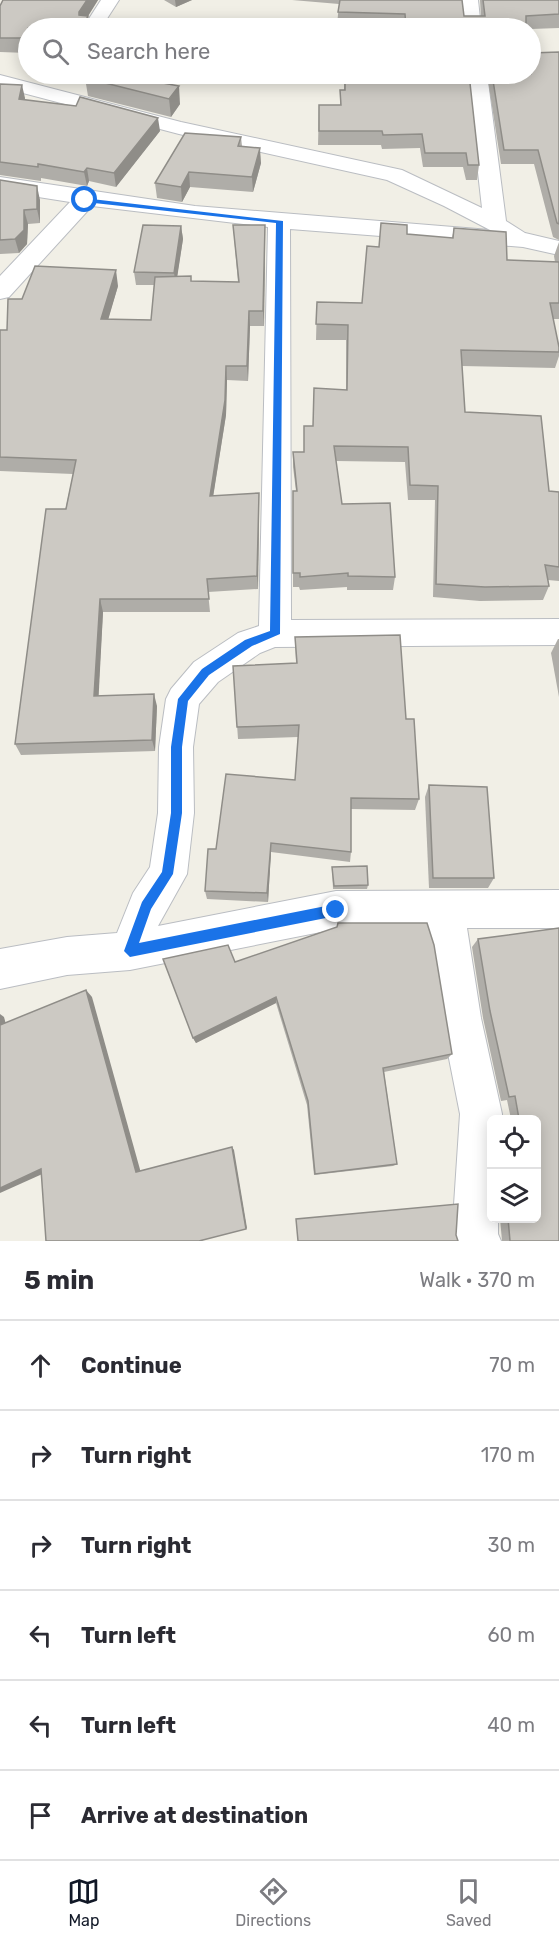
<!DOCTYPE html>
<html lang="en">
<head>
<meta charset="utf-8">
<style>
  :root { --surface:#fff; --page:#f7f7f7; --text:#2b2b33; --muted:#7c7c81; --line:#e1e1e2; --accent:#111827 }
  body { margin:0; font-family:Rubik,sans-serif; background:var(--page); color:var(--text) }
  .controls { position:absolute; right:18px; bottom:18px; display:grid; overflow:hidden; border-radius:9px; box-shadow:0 3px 15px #0003 }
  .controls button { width:54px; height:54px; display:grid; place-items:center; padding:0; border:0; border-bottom:2px solid var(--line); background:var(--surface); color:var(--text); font:30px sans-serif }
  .stop { position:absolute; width:18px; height:18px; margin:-14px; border:4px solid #1a73e8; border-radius:50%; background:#fff }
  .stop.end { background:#1a73e8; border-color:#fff; box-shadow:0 2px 6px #0008 }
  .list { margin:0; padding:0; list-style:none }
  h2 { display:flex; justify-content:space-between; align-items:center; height:78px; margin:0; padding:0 24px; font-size:26px }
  h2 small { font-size:20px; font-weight:400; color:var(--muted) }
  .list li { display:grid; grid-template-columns:39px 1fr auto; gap:18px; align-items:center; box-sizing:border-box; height:90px; padding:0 24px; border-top:2px solid var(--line) }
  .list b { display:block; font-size:22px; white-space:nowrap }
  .list em { font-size:20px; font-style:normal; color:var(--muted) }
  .icon { flex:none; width:33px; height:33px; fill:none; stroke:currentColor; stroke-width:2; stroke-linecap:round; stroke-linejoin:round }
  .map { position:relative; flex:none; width:559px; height:1241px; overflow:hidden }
  .search { position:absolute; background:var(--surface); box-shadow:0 3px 15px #0003; left:18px; right:18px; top:18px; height:66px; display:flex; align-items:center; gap:15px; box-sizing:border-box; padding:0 21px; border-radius:33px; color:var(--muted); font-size:22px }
  .sheet { height:618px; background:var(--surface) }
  nav { display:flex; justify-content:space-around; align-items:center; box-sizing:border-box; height:84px; border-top:2px solid var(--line); background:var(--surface); font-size:16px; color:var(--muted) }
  nav a { display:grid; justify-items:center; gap:3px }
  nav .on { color:var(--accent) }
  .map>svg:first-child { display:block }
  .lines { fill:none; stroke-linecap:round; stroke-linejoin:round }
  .minor-casing { stroke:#babdc2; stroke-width:2 }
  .minor { fill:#fff; fill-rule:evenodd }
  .wall { fill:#afada8 }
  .shaded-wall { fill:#8f8d88 }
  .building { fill:#ccc9c3; stroke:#8f8d88; stroke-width:1.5 }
  .route { fill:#1a73e8 }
</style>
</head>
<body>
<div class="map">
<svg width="559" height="1241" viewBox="0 0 559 1241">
  <rect width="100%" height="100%" fill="#f1efe6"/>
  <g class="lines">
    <g class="minor-casing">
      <g id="minor">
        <path d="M101,0H119L101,28H83Z"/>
        <path d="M460,0H478L481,28H463Z"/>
        <path d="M467,74H487L506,221L525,233L559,241V255L523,247L290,229L291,620L559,619V645L275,647L260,653L218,682L199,704L193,747L194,813L187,874L158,926L336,891L559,890V928H467L481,1018L502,1114V1120H492V1218H498V1234L501,1241H455L452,1235L460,1114L441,1018L429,929H336L130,970L67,975L0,989V949L67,937L117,933L133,893L150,867L158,813L159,747L166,699L171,689L194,662L238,633L259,626L268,227L92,206L9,297L0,299V276L70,202L0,191V177L195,206L490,230L444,206L387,180L179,134L0,87V75L181,122L402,170L482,208Z"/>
      </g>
    </g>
    <use href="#minor" class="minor"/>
  </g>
  <g class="wall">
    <path d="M3,0H98L88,16L90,28H28V53L0,52V6Z"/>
    <path d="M164,0H192L176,7Z"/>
    <path d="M292,0H462L464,16H481L480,0H559V28L531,29V28H404L337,25L339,4Z"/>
    <path d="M559,52V240L553,237L534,164H501L487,74H531Z"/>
    <path d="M87,74H119V75L180,104L171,117L88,96L85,78Z"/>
    <path d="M345,74H469L479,165L477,180H466L463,167H423L420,148L382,149L381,145H318L319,105H340V90H344Z"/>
    <path d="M0,84L25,98V100L160,131L116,187L89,181L87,186L41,178V181L0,175Z"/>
    <path d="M241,137L242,146L261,163L253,192L190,187L182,202L157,198L155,183Z"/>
    <path d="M0,180L40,200V223L28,224L27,244L19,253L0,254Z"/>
    <path d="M233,225H265L264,326H250L248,381L227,380L226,415L213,496L259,507L258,589L208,592L210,612H103L98,696L157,706L155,751L21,755L15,744L73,474L0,471V330H7L22,299L118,286L108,319L151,320L154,285H136L134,272L181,226L183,239L177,276H191V281L238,282Z"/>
    <path d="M454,228L507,260L555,262L554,256L559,242V319H553L559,347V356L555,368L462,366L465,412L549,491L559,492V581L548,580L549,586L543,600L480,601L433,597L435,500H408L405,462L336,461L342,504L395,577L393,590H347V587L300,590L299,587H293V491H296L293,467V452H304L313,426L346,390V340H316L317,302L362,303L379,247L407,234L452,238Z"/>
    <path d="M295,637L406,719L419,799L415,810L351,809V852L350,862L271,852L268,902L207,899L205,891L216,849L295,780L298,737L238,739L233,666L296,663Z"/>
    <path d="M558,639H559V697L551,653Z"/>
    <path d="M429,785L494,878L488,888H429L425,797Z"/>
    <path d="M332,867L368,885L367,889H333Z"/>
    <path d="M559,928V1241H502L500,1218H537V1119H511L507,1100L501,1101L483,1018L472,947L478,939Z"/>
    <path d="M235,962L452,1054L447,1059L384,1072L397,1164L393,1166L314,1175L307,1105L276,1003L196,1043L193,1038Z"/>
  </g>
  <g class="shaded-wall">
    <path d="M87,0H98L88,16L90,28H83L82,27H81L79,12Z"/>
    <path d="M175,0H192L176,7Z"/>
    <path d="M22,85L25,98L22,113L19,99Z"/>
    <path d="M179,86L180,104L171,117L169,99Z"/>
    <path d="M158,118L160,131L116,187L114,173Z"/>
    <path d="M260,148L261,163L253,192L252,177Z"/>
    <path d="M87,168L89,181L87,186L84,172Z"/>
    <path d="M189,172L190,187L182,202L181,187Z"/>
    <path d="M37,186L40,200V223L37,209Z"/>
    <path d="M24,210L28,224L27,244L19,253L15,239Z"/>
    <path d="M265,225V241L264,326L263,311Z"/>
    <path d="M181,226L183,239L176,285L174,273Z"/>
    <path d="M116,270L118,286L104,334L101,319Z"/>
    <path d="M249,311L250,326L248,381L247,366Z"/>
    <path d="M226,366L227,380L226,415L211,510L210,496Z"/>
    <path d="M259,493V507L258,589L257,576Z"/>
    <path d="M100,599L103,612L98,708L94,696Z"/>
    <path d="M154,694L157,706L155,751L152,740Z"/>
    <path d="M271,843V852L268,902L267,893Z"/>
    <path d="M86,990L92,997L141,1173L136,1172Z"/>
    <path d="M276,997V1003L196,1043L193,1038Z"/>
    <path d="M0,1014L4,1017L8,1032L0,1027Z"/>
    <path d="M232,1147L234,1150L247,1228L246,1229Z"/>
    <path d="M41,1169L49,1171L0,1193V1188Z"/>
  </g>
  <g class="building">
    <path d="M3,0H87L79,12V15L88,16L82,27L56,26L55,28H28V38H0V6Z"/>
    <path d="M340,0H462L464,16H485L483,0H559V14L526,16V28H406L405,14L338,12Z"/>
    <path d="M559,52V224L557,223L538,150H504L492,74H531V53Z"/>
    <path d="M87,74H114L179,86L169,99L85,78Z"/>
    <path d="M345,74H469L479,165H468L466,153H425L422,134L383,135L382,131H319V105H341L340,90H345Z"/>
    <path d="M0,84L22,85L19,99L76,106L80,97L158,118L114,173L87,168L84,172L38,164V167L0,162Z"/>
    <path d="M185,133L241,137L238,146L260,148L252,177L189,172L181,187L155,183Z"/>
    <path d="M0,180L37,186V209L24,210V230L15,239L0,240Z"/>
    <path d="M381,223L407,225V234L453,238L454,228L506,232L507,260L559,262V303H550L559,347V352L461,350L465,412L541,416L549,491L559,492V567L545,565L549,586L485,587L436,584L438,486L410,485L408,447L334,446L342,504L390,503L395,577L348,576V573L300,577V573H293V491H297L293,452H304V426H313L314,388L347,390L348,325L316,324L317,302L362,303L367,246L379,247Z"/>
    <path d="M143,225L181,226L174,273L134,272Z"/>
    <path d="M233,225H265L263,311H249L247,366H226L225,400L210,496L259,493L257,576L207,579L209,599H100L94,696L154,694L152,740L15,744L46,509H66L76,460L0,457V330H7L8,299H22L35,266L116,270L101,319L151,320L155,277L191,276V281L239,282Z"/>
    <path d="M400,635L406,719H414L419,799L351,798V852L271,843L267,893L205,891L208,849H216L226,774L295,780L299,725L237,727L233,666L297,663L295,637Z"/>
    <path d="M429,785L487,787L494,878H433Z"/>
    <path d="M367,866L368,885L334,886L332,867Z"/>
    <path d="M338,923H427L434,945L452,1054L383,1068L397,1164L315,1174L308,1101L276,997L193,1038L163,959L228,945L235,962L337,927Z"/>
    <path d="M559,928V1241H510L508,1218H537V1119H519L515,1096L509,1097L490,1011L478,939Z"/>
    <path d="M86,990L136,1172L232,1147L246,1229L199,1241H46L41,1169L0,1188V1025Z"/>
    <path d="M458,1204L456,1235L458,1241H298L296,1219Z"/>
  </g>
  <path class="route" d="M83,198L283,221L280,634L252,646L209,675L188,701L182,747V813L173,874L151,909L139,943L336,904L342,910L336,916L130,957L124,951L142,902L162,872L171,813V747L178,699L202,669L245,640L270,631L276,223L85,202Z"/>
</svg>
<div class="controls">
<button><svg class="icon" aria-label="locate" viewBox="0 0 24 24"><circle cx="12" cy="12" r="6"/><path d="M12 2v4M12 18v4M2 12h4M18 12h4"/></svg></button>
<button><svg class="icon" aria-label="layers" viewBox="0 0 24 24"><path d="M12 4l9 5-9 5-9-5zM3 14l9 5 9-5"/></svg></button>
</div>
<div class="stop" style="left:85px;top:200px"></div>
<div class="stop end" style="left:336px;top:910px"></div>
<div class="search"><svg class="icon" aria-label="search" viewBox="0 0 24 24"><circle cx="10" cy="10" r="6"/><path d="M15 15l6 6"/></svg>Search here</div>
</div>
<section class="sheet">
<h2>5 min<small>Walk · 370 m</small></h2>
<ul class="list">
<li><svg class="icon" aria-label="ahead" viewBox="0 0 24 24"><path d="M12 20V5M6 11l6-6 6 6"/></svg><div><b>Continue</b></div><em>70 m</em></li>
<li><svg class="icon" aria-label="right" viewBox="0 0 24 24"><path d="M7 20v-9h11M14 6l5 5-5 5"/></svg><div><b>Turn right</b></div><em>170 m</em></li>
<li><svg class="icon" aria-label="right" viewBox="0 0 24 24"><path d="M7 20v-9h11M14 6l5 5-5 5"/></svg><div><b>Turn right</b></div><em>30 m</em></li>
<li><svg class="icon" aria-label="left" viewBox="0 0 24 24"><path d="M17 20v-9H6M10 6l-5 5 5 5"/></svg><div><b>Turn left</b></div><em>60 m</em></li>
<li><svg class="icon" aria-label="left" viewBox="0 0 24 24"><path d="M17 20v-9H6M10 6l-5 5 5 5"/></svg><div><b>Turn left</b></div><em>40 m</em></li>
<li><svg class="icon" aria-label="arrive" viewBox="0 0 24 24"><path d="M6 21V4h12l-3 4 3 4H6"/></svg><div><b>Arrive at destination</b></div></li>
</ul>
</section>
<nav>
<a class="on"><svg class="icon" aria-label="map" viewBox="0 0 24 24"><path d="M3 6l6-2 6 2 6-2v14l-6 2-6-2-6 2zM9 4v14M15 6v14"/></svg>Map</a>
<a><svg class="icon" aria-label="directions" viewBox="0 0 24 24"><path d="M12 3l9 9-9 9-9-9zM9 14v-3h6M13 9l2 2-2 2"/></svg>Directions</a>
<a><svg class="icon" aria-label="saved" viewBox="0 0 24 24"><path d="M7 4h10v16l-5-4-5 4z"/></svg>Saved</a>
</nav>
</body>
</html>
